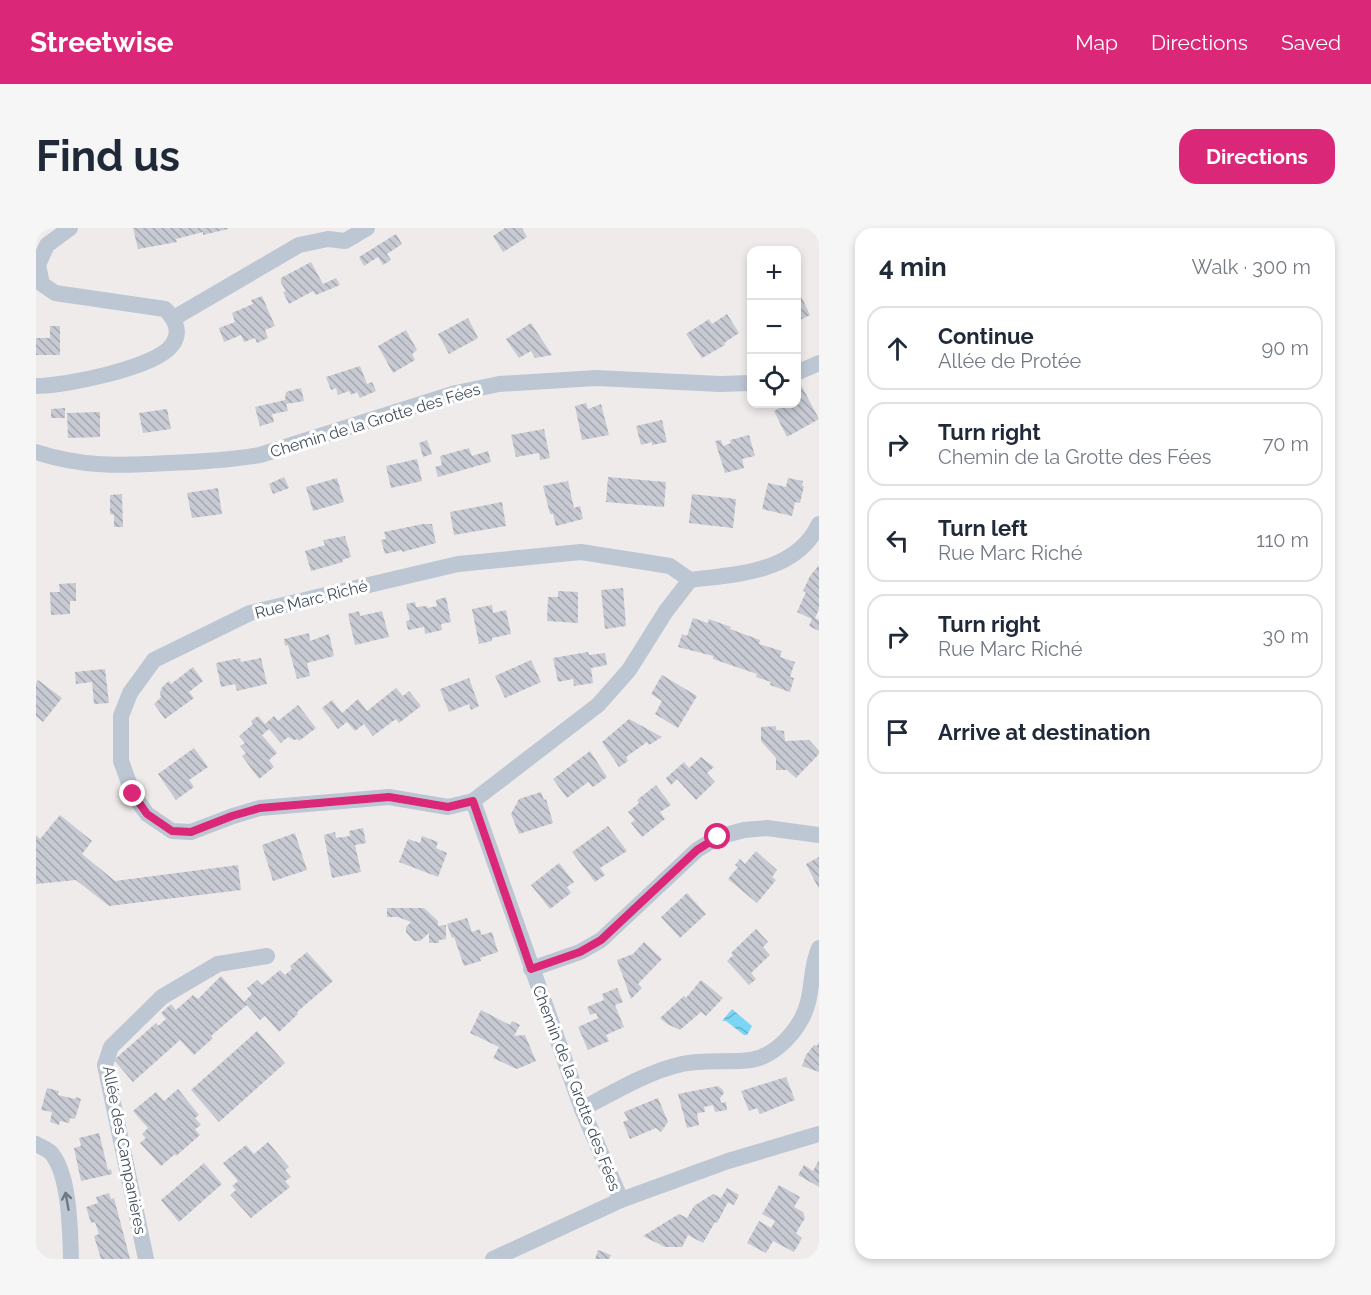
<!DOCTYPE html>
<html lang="en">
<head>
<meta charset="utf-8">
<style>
  :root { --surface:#fff; --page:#f6f6f7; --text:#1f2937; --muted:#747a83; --line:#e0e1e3; --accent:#db2777 }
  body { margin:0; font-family:Raleway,sans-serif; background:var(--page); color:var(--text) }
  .controls { position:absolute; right:18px; top:18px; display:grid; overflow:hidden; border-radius:12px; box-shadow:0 3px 9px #0003 }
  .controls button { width:54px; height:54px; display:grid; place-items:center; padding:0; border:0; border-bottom:2px solid var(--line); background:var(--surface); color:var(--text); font:30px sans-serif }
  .stop { position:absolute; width:18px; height:18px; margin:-14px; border:4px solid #db2777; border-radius:50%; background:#fff }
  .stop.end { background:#db2777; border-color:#fff; box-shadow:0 2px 6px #0008 }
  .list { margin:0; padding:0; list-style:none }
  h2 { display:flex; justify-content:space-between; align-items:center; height:78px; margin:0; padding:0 24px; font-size:26px }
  h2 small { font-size:20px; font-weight:400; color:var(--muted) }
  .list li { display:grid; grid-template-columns:39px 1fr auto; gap:18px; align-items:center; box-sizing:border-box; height:84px; margin:0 12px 12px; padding:0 12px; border:2px solid var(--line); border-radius:18px }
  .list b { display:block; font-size:22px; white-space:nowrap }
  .list p { margin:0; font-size:20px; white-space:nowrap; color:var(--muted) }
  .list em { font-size:20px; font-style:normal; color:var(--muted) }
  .icon { flex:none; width:33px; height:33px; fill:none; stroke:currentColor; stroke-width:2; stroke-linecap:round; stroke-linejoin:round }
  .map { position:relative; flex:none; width:783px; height:1031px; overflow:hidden; border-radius:18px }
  header { display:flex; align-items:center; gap:36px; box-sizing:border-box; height:84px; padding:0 30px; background:var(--accent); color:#fff }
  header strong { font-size:28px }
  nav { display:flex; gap:33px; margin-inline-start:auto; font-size:21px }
  .intro { display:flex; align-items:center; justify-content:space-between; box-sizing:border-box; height:144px; padding:0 36px }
  h1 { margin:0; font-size:42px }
  .button { padding:15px 27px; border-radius:18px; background:var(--accent); color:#fff; font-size:21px; font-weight:700 }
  main { display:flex; gap:36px; padding:0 36px }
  aside { flex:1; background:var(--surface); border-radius:18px; box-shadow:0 3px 9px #0003 }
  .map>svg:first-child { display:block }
  .water { fill:url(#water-waves) }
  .building { fill:url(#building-back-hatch) }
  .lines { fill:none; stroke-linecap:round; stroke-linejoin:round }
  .minor { stroke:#bdc7d3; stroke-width:16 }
  .oneway { stroke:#6d7885 }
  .route { stroke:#db2777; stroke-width:8 }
  .labels { text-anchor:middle; stroke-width:6; stroke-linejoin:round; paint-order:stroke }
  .street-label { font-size:16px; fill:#424e5b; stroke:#fff }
</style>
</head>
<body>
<header>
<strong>Streetwise</strong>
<nav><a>Map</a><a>Directions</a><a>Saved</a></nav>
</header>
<div class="intro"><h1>Find us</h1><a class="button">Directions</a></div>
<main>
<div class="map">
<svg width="783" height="1031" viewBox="0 0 783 1031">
  <defs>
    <pattern id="water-waves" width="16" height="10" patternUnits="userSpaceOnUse" patternTransform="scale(1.5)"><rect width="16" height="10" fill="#7bd6f5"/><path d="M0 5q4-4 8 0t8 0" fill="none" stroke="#66b0c9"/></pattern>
    <pattern id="building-back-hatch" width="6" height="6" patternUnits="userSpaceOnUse" patternTransform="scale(1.5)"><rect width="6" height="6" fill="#c7cad2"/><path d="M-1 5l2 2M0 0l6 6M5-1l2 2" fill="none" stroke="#a3a6ad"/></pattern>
  </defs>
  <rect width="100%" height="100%" fill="#efebeb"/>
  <path class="water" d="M696,781L716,798L711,807H708L690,793H686Z"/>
  <g class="building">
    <path d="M97,0H192V1L167,7V4L140,11L141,14L102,21Z"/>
    <path d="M469,0H486L491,9L467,24L457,8Z"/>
    <path d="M360,6L366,16L351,26L355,32L347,37L342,29L328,38L323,29Z"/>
    <path d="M275,34L287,56L300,50L304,57L280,67L277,63L253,76L247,64L250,63L245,55V50Z"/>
    <path d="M762,62L774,87L760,94V63Z"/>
    <path d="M226,68L239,98L229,102L232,110L221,115L219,110L208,114L205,107L188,114L183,100L199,94L196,85L217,76L215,72Z"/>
    <path d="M691,86L703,105L688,115L689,117L666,130L650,106L673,91L676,96Z"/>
    <path d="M432,90L442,110L413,126L402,106Z"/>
    <path d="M495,95L516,127L499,130L495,123L483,130L470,111Z"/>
    <path d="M14,98H24V127H0V110H14Z"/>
    <path d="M370,102L381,122L376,126L379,132L357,145L342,118Z"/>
    <path d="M324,138L331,156L336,154L340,163L324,170L321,164L315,167L313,163L302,167L300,160L295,162L290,149Z"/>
    <path d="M765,157L783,191L751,209L738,183L750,176H760V160Z"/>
    <path d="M265,160L268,173L250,176L252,183L236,186L238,194L224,198L219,179L249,172L250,164Z"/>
    <path d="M550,175L552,181L565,176L573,207L546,212L539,178Z"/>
    <path d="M29,180V190H15V181Z"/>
    <path d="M131,181L135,201L107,205L103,185Z"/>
    <path d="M64,184V209L32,210L31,185Z"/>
    <path d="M626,192L631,214L616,217V214L605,217L600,198Z"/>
    <path d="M508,201L514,230L504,232L503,225L480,229L475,207Z"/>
    <path d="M713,207L719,228L706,231L708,240L689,245L679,213L685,212L687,218L695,215L694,212Z"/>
    <path d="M391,212L396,226L387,229L383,215Z"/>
    <path d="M433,220L436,228L452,223L455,234L402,249L399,239L406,237L404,228Z"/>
    <path d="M381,231L386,253L355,260L350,238Z"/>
    <path d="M248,249L253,260L237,266L233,256Z"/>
    <path d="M572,249L630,254L628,279L570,274Z"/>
    <path d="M301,250L308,274L277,283L270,259Z"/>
    <path d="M752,250L767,253L766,258H768L764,275L759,274L756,288L726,281L732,255L750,259Z"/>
    <path d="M532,253L538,280L544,278L547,291L520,298L517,286H514L507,258Z"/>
    <path d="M182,260L186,286L156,290L151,265Z"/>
    <path d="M86,266L87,299H78V287L74,286V267Z"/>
    <path d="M656,266L700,271L697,300L653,295Z"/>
    <path d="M466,274L470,298L418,307L414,284Z"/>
    <path d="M387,296H396L400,315L366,324V322L349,326L345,312L350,311L348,304Z"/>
    <path d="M309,308L315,329L306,332L307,334L275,343L269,323L289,317L287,312Z"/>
    <path d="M783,337V381L779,390L783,392V403L773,398L776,391L761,384L770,364L767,363L774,348Z"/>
    <path d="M40,355V373H34V386L15,387L14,364H24L23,356Z"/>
    <path d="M587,360L590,398L569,401L565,362Z"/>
    <path d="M522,363L542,364V395L511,393L512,369H522Z"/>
    <path d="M410,369L415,394L405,396L406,402L389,406L388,399L372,402L370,393L374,392L370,376L379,374L380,379L391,378V380L401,378L400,372Z"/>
    <path d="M456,377L457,385L470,382L475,406L456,410V413L443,416L436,381Z"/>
    <path d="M323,383L324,388L346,383L353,409L319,417L312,386Z"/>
    <path d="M657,390L672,395L673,391L695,399L694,401L724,412L723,416L746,423L744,429L759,434L754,449L758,450L754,464L734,457L735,454L720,449L721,446L677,431V428L642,419L646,406L651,408Z"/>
    <path d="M273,405L274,413L293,406L298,428L271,435L274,448L261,451L252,417L249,418L248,411Z"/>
    <path d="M552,424L553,427L569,425L571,437L555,440L557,455L538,458L537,451L522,454L517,430Z"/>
    <path d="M204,430L205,434L225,430L231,456L201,463L199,456L185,459L180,435Z"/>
    <path d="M495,432L505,454L469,470L459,448Z"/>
    <path d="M157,439L167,453L153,464L158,470L129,491L118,476L125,469L124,464L127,458L133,453L135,456Z"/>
    <path d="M69,441L73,475L58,476L56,454L40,456L39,444Z"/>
    <path d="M626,447L661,468L642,500L619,486L626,473L615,466Z"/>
    <path d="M433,450L443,478L435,482L433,476L413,484L404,461Z"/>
    <path d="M2,452L26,470L7,494L0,488V455Z"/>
    <path d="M360,460L367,468L373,463L385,478L363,495L360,491L337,508L328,496L319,503L311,494L302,501L286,480L296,472L306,485L322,471L331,483Z"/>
    <path d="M262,477L280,500L263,513L262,511L258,512L252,509L245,515L233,501L226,507L241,525L233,532L238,539L223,551L206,528L210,525L204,518L209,515L203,508L217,496L215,493L222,488L229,496L238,488L242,493Z"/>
    <path d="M593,491L626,509L613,517L611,514L590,529L592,533L583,539L566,514Z"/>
    <path d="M740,498V502L748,503L749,513L773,512L783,523V526L760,550L751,542H740V530L725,513V499Z"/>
    <path d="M158,520L172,539L153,552L158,559L140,572L122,546Z"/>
    <path d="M554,523L571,549L557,559L552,554L531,570L517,551Z"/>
    <path d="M665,529L678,539L671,545L679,554L660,572L641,551L635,557L630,550L648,534L653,540Z"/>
    <path d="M620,557L635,577L624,584L629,591L606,609L595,595L599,592L592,584L603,575L601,572Z"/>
    <path d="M505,564L508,572L510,571L517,595L483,606L475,586L483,571Z"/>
    <path d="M24,587L56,613L46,626L79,653L202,637L205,662L73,678L40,652L0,656V607L4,611Z"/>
    <path d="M572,598L591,623L564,640L569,647L559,654L536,624Z"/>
    <path d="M327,600L330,615L319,617L325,644L296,650L288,607L299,604L300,610L314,608L313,603Z"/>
    <path d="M259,605L271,642L237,653L226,617Z"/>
    <path d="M386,608L402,614L400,620L411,625L402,649L363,634L372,611L384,615Z"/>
    <path d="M720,623L741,642L736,649L740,652L721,675L692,651L702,639L699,637L704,631L709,636Z"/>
    <path d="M783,629V661L770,636Z"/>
    <path d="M523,635L538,654L531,659L535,665L514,681L495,657Z"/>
    <path d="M651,665L670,686L644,710L625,689Z"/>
    <path d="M351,680H388L402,693V698L410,697V711L403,712V715H393V705L384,713H378L370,704V699L375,694L362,689H351Z"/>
    <path d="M431,690L436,704L444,701L445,707L456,704L462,724L444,730L445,733L428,738L418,709L416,710L411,696Z"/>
    <path d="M720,701L732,714L727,719L734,727L715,745L720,751L713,757L691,733L697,727L695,725Z"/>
    <path d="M608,714L626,731L602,756L606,760L595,771L581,732L597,726Z"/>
    <path d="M271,724L297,753L261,784L262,786L243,804L229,788L224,792L211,777L175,808L177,810L158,827L144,812L97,854L78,832L120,795L122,798L130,791L125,785L135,776L140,782L157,767L162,771L185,748L208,774L216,766L211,760L221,752L226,757L244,742L249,747L256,741L254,738Z"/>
    <path d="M665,752L687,770L670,788L665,784L644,802L631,796L624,790L648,768L650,770Z"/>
    <path d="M581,760L587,774L579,777L588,799L570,807L573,813L552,822L542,799L562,790L560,785L554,787L551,779L568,772L566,766Z"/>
    <path d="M445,782L474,797L476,793L484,797L478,808L489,807L500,833L481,841L457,830L463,819L434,805Z"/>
    <path d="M221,803L249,835L183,894L155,862Z"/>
    <path d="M783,814V844L766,838L770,827L778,817L781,818Z"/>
    <path d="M750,849L759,872L724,886L721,880L713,883L705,863Z"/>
    <path d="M682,858L687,862L688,865L684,870L685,875L690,874L691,882L679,884L677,877L668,879L669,884L661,885L663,897L651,900L642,866Z"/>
    <path d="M11,860L23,863L22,867L39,871L40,869L45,871L39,891L34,890L33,895L24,893L23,897L14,894L16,884L5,882Z"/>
    <path d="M142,861L163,887L159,890L165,897L159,901L164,907L140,928L139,926L125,938L104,915L110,910L106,906L112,900L97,883L120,864L128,873Z"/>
    <path d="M622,870L632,894L625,904L620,900L594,911L587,894L592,892L588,884Z"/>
    <path d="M63,905L72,942L75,941L76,946L45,953L38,920L45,918L43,910Z"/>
    <path d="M232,914L253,939L249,942L255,949L249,953L254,959L215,990L194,967L200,962L196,958L202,953L187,935L210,917L218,926Z"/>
    <path d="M783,932V959L762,947L768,937L777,943Z"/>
    <path d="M168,935L186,956L143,994L125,972Z"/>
    <path d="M743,957L764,969L758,979L767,984L769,990L760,1005L766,1010L758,1024L737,1013L730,1025L711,1015L723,993L735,1000L739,993L726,986Z"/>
    <path d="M691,960L703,967L698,977L692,974L681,995L679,994L667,1015L652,1007L646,1019H629L607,1008L643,986L651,990L658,978L677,966L685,970Z"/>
    <path d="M73,965L75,971L78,970L94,1031H65L58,1008L63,1006L59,994L55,995L50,979L62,975L60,969Z"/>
    <path d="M562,1022L575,1027L573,1031H559Z"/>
  </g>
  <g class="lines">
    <g class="minor">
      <path d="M138,90L263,17L292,11L309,13L331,0"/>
      <path d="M760,145L783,135"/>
      <path d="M0,158C28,158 120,140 136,117C146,104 139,91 129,81L19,65L6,56L2,37L11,17L34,0"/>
      <path d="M0,224C46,239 85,238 132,235C163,234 194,232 224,227L420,165L463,156L560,150L684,156L716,155"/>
      <path d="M437,573L412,579L353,569L224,580L197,588L155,604L136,603L111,586L97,566L85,533V488L94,465L118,432L214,385L422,336L545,324L634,338L654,352"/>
      <path d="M495,741L544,724L565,712L661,622L682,609L708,602L731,600L783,607"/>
      <path d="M546,881C578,864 611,844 646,836C669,831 692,835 715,832C736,829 756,809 766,790C778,768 773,742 783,720"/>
      <path d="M0,916C5,919 13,922 16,926C34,949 34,1003 35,1031"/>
      <path d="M585,972L546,881L437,573L562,477L593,442L630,383L654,352C701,346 760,345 783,296"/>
      <path d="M110,1031L69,837L75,819L126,769L182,736L231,728"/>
      <path d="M457,1031L585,972L692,933L783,906"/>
    </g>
  </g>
  <defs><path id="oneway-shaft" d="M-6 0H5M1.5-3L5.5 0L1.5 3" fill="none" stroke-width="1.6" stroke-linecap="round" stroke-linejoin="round" transform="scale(1.5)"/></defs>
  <use class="oneway" href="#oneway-shaft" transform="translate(31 973) rotate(-100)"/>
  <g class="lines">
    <path class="route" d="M97,566L111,586L136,603L155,604L196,588L224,580L353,569L412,579L437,573L495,741L544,724L565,712L661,622L682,609"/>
  </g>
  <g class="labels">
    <g class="street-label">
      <text transform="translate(339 192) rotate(-17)" y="6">Chemin de la Grotte des Fées</text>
      <text transform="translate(275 371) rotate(-14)" y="6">Rue Marc Riché</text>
      <text transform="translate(541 860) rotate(69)" y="6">Chemin de la Grotte des Fées</text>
      <text transform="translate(89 922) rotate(79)" y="6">Allée des Campanières</text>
    </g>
  </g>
</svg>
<div class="controls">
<button>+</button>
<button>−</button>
<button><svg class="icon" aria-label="locate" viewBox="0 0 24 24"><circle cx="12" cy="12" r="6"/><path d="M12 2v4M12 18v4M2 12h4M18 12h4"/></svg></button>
</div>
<div class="stop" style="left:682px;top:609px"></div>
<div class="stop end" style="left:97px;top:566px"></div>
</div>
<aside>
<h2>4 min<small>Walk · 300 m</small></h2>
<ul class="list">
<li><svg class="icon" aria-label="ahead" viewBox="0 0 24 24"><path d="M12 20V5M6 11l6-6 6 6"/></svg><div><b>Continue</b><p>Allée de Protée</p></div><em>90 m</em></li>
<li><svg class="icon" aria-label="right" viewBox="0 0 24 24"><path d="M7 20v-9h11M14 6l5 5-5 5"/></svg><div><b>Turn right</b><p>Chemin de la Grotte des Fées</p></div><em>70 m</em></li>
<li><svg class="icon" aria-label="left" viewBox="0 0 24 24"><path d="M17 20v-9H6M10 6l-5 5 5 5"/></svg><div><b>Turn left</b><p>Rue Marc Riché</p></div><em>110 m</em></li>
<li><svg class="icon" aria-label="right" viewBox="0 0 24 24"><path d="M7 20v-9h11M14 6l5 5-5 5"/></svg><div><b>Turn right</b><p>Rue Marc Riché</p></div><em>30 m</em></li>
<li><svg class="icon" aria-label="arrive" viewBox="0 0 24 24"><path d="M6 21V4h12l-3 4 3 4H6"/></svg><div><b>Arrive at destination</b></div></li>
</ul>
</aside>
</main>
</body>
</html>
